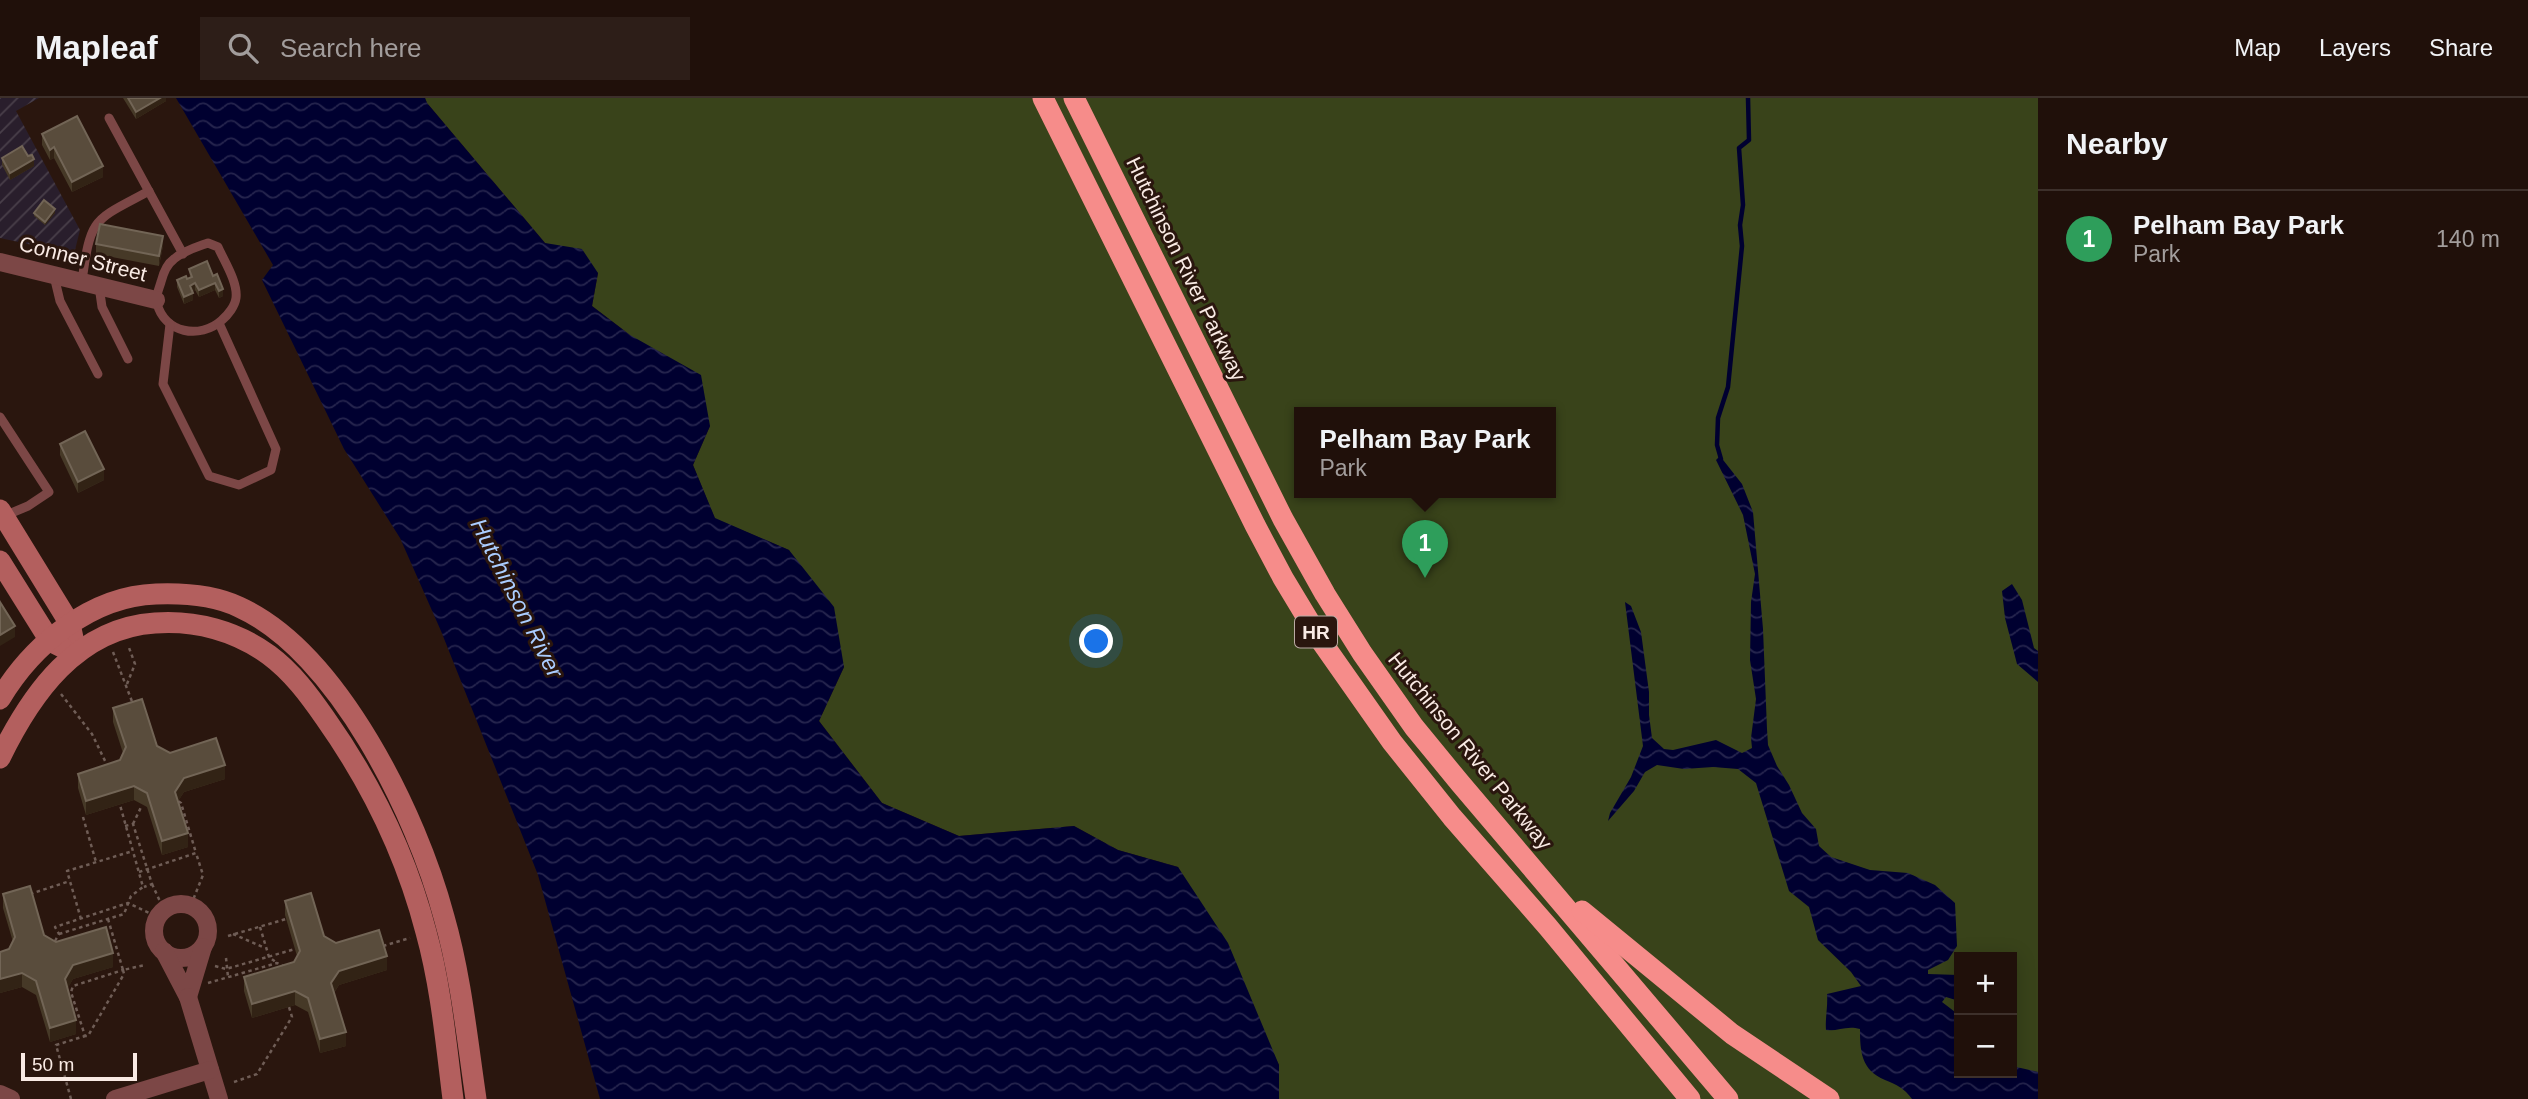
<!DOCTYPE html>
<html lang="en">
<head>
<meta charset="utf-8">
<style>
  :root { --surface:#20100a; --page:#2d1e18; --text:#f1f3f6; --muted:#a29d9c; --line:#3d302b; --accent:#d93025 }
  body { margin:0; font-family:Arial,sans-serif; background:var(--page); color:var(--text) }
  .controls { position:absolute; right:21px; bottom:21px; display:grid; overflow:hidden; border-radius:0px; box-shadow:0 4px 18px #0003 }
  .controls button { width:63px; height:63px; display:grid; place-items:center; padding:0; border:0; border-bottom:2px solid var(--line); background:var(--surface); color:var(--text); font:35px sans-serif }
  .scale { position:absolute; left:21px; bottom:18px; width:116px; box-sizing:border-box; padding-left:7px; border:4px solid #f9eae4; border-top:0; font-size:19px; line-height:24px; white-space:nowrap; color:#f9eae4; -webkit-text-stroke:5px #2a160e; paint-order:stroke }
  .you { position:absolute; left:1097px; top:544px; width:24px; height:24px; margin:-18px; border:5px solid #fff; border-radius:50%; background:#1a73e8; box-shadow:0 0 0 10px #1a73e833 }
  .badge { display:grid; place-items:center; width:46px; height:46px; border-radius:50%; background:var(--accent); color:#fff; font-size:23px; font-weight:700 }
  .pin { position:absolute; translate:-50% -58px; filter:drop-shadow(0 2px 4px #0008) }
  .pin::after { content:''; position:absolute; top:37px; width:24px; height:21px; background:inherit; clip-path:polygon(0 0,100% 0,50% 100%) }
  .popup { position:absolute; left:1294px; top:309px; width:262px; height:91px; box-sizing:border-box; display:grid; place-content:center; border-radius:0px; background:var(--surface); filter:drop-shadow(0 2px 5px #0005); font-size:23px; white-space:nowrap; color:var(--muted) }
  .popup b { font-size:26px; color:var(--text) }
  .popup::after { content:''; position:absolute; left:50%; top:100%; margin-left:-14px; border:14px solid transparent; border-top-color:var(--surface) }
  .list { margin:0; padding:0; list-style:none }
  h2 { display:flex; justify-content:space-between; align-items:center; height:91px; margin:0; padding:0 28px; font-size:30px }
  h2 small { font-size:23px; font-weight:400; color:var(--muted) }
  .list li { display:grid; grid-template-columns:46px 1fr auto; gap:21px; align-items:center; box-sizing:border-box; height:98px; padding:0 28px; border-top:2px solid var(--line) }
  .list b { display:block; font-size:26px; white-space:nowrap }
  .list p { margin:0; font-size:23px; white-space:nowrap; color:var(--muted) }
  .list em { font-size:23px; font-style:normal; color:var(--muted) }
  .icon { flex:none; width:38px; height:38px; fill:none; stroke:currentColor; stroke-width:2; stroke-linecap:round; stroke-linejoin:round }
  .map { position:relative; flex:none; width:2038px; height:1001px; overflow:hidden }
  header { display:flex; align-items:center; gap:42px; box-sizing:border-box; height:98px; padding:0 35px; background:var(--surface); border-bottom:2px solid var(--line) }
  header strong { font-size:33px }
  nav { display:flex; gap:38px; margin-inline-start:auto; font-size:24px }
  .search { width:490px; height:63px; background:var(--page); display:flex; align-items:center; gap:18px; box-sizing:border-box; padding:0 24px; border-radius:0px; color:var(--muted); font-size:26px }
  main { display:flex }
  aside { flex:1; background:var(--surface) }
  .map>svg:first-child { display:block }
  .industrial { fill:url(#industrial-furrows) }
  .green { fill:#39431a; fill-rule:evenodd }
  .water { fill:url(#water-waves) }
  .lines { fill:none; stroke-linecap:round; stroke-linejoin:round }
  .stream { stroke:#000030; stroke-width:4.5 }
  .path { stroke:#6f5d56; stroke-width:2.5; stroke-dasharray:3.5 3.5; stroke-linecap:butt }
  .lane { stroke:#7c4746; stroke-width:9 }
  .street { stroke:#7c4746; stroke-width:18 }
  .secondary { stroke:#b35f5e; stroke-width:21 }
  .highway { stroke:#f68c8a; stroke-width:21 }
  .wall { fill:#463927 }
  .shaded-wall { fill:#322315 }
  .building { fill:#594c3c; stroke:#726556; stroke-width:2 }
  .labels { text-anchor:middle; stroke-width:6; stroke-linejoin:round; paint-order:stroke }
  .shield { fill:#2a160e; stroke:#bbaaa4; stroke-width:2 }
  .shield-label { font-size:19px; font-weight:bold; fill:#f9eae4 }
  .street-label { font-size:21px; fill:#f9eae4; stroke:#2a160e }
  .water-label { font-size:23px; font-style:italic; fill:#abcdff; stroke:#2a160e }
</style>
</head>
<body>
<header>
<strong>Mapleaf</strong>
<div class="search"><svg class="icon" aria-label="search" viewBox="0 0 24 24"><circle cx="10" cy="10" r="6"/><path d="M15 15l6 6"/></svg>Search here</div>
<nav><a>Map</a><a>Layers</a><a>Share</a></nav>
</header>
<main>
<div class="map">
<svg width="2038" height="1001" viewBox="0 0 2038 1001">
  <defs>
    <pattern id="industrial-furrows" width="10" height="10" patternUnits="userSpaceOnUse" patternTransform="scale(1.75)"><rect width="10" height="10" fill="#291e2c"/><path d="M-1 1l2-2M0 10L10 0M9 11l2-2" fill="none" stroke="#493f4a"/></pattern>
    <pattern id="water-waves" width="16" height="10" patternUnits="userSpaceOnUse" patternTransform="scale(1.75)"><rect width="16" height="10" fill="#000030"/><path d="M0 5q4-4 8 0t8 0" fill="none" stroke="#26254e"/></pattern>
  </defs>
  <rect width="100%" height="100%" fill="#2a160e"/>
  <path class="industrial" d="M0,0H39L16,13L80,132L74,156L0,140Z"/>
  <path class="green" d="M425,0H2038V1001H1279V967L1178,769L1118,752L1074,728L959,738L882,705L819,623L844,569L789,452L715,421L693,367L710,328L630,237L592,208L598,175L545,145L427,5ZM1299,314H1551V394H1299ZM1959,859H2012V975H1959Z"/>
  <g class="water">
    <path d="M176,0H425L427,5L545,145L582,151L598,175L592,208L630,237L701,277L710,328L693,367L715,420L789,452L834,509L844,569L819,623L882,705L959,738L1074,728L1118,752L1178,769L1228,845L1279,967V1001H600L538,777L441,533L400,440L344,351L262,182L273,167Z"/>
    <path d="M1720,358L1742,386L1753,414L1763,531L1767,631L1768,647L1777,668L1789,687L1802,715L1816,731L1819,748L1831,759L1870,772L1908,775L1935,787L1955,805L1957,848L1948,862L1928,872V876L1959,877V903L1946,899L1942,904L1959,917V975H2012V968L2038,974V1001H1912C1904,990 1897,987 1885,982C1861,972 1860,953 1860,931C1846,927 1837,934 1826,932C1825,920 1828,909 1827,896L1861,888L1851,874L1818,842L1809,809L1789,793L1756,685L1738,671L1713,669L1684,671L1657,667L1645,674L1634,693L1608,723L1610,715L1631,679L1643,648L1625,504L1631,508L1641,534L1649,594V617L1652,640L1664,651L1673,652L1716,642L1742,655L1752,650L1751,640L1756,601L1750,562L1751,504L1755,476L1743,417L1716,362Z"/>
    <path d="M2012,486L2022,502L2034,550L2038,553V584L2017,566L2005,520L2002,493Z"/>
  </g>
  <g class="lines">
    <path class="stream" d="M1721,361L1717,347L1718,320L1728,289L1742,148L1740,127L1743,107L1739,50L1749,42L1748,0"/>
    <g class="path">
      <path d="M113,554L133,606"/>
      <path d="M127,586L135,566L128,547"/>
      <path d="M61,596L92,636L108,669"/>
      <path d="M83,719L96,764"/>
      <path d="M133,726L142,707"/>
      <path d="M125,728L133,726L152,786L144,789"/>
      <path d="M139,774L196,755L181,705L178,703"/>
      <path d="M152,786L164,812"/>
      <path d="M30,796L70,783"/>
      <path d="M191,807L203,777L196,755"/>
      <path d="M81,821L67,773L133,753"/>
      <path d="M108,821L123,872L145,867"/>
      <path d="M260,829L269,859L277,865"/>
      <path d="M59,836L124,816L131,798L143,789L120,707"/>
      <path d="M233,836L265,850"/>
      <path d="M228,838L286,821"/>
      <path d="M55,843L59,836L55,829L128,805L158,819"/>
      <path d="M383,848L410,840"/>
      <path d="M226,860L228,879"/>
      <path d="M215,868L226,871L295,851"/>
      <path d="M123,872L124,876L88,938H85L71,894L73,888Z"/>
      <path d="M208,885L277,865L283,868"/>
      <path d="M234,984L257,976L292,919L289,909"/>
      <path d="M71,1001L56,947L85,938"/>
    </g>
    <g class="lane">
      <path d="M109,20L183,156"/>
      <path d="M208,145L218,149C224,163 238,184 236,200C235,208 228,217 222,222C200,242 164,235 157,205C155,199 159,191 161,184C163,176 167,166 174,161C183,153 197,149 208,145Z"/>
      <path d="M54,178L60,203L98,276"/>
      <path d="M82,183C91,118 93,123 149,93"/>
      <path d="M99,188L102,209L128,261"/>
      <path d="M170,226L163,286L209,378L239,387L271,372L276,351L219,225"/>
      <path d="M0,319L49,394L28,408L4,418"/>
    </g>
    <g class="street">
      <path d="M0,164L156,202"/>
      <circle cx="181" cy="833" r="27"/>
      <path d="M164,853L188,899L203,849"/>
      <path d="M188,899L219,1001"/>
      <path d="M0,996L11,1001"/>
      <path d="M115,1001L210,972"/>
    </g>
    <g class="secondary">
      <path d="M0,412L70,526L73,540"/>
      <path d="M0,463L50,543L62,549"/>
      <path d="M0,601C32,547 91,498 156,496C183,495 214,497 239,509C338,554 417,717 444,819C461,878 467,940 476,1001"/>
      <path d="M0,660C31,596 77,530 155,525C196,522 236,533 269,557C292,574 309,597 325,620C371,685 406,757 426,834C441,888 446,945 453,1001"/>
    </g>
    <g class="highway">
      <path d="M1043,0L1255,427L1283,480L1321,543L1392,644L1452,719L1548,829L1690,1001"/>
      <path d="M1074,0L1283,421L1325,496L1362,555L1414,629L1460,685L1728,1001"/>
      <path d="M1582,813L1732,936L1829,1001"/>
    </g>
  </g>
  <g class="wall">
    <path d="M123,0H166V3L136,21Z"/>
    <path d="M42,36L103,79L72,94L54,60L50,62L42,47Z"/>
    <path d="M2,60L34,68L10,82L2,67Z"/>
    <path d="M34,115H55L45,127L34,118Z"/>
    <path d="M96,146L163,148L159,168L96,156Z"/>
    <path d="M207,163L223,198L219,200L215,192L199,199L195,192L192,194L193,202L184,206L177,189V182L190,180L189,171Z"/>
    <path d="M60,346L104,382L78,395L60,357Z"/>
    <path d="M113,610L157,648L225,681L184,694L178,703L188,749L162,757L147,709L134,702L86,717L78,690V676L120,662L123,655L113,624Z"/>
    <path d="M3,796L44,837L56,844L113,869L73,881L67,891L76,936L50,944L36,897L22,889L0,895V854L9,851L13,844L3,810Z"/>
    <path d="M285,803L324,838L387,872L339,887L334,895L346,948L320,955L308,914L295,907L252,920L244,893V879L294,864L297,858L285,817Z"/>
  </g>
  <g class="shaded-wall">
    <path d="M160,0H166V3L136,21V14Z"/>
    <path d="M54,49V60L50,62V52Z"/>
    <path d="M34,61V68L10,82V75Z"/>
    <path d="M103,68V79L72,94V84Z"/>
    <path d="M55,111V115L45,127V124Z"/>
    <path d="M163,138V148L159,168V158Z"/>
    <path d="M195,185V192L190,195V188Z"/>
    <path d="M215,185V192L199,199V192Z"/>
    <path d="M223,191V198L219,200V193Z"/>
    <path d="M193,195V202L184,206V199Z"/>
    <path d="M104,371V382L78,395V384Z"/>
    <path d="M15,528V539L0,548V537Z"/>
    <path d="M225,667V681L184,694L175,708V694L184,680Z"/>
    <path d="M134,688V702L86,717V703Z"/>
    <path d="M188,735V749L162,757V743Z"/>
    <path d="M113,855V869L73,881L65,895V881L73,867Z"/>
    <path d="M387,858V872L339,887L331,899V885L339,873Z"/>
    <path d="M22,875V889L0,895V881Z"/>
    <path d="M295,893V907L252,920V906Z"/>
    <path d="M76,922V936L50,944V930Z"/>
    <path d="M346,934V948L320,955V941Z"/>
  </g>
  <g class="building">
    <path d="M128,0H160L136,14Z"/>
    <path d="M77,18L103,68L72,84L54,49L50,52L42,36Z"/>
    <path d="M22,48L28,58L32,57L34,61L10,75L2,60Z"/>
    <path d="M44,102L55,111L45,124L34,115Z"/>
    <path d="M100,126L163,138L159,158L96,146Z"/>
    <path d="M207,163L213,178L217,176L223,191L219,193L215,185L199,192L195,185L190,188L193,195L184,199L177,182L186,178L187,181L192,179L189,171Z"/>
    <path d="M85,333L104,371L78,384L60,346Z"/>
    <path d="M0,504L15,528L0,537Z"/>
    <path d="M142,601L157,648L170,655L216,640L225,667L184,680L175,694L188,735L162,743L147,695L134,688L86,703L78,676L120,662L126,649L113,610Z"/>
    <path d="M30,788L44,837L56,844L106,829L113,855L73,867L65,881L76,922L50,930L36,883L22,875L0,881V854L9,851L15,839L3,796Z"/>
    <path d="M311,795L324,838L336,845L379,832L387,858L339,873L331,885L346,934L320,941L308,900L295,893L252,906L244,879L294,864L300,853L285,803Z"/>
  </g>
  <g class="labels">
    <rect class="shield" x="1295" y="518.5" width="42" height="31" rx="5"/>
    <g class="shield-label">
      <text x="1316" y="541">HR</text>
    </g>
    <g class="street-label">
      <text transform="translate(83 161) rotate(14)" y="7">Conner Street</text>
      <text transform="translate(1186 171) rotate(64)" y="7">Hutchinson River Parkway</text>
      <text transform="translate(1470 653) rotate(51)" y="7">Hutchinson River Parkway</text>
    </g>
    <g class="water-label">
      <text transform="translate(517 500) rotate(63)" y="8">Hutchinson River</text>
    </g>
  </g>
</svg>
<div class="controls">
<button>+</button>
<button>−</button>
</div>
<div class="scale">50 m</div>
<div class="you"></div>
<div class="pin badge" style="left:1425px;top:480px;background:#2e9e5b">1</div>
<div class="popup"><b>Pelham Bay Park</b>Park</div>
</div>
<aside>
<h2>Nearby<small></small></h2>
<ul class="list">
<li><span class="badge" style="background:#2e9e5b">1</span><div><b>Pelham Bay Park</b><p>Park</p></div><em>140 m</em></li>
</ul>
</aside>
</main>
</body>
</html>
